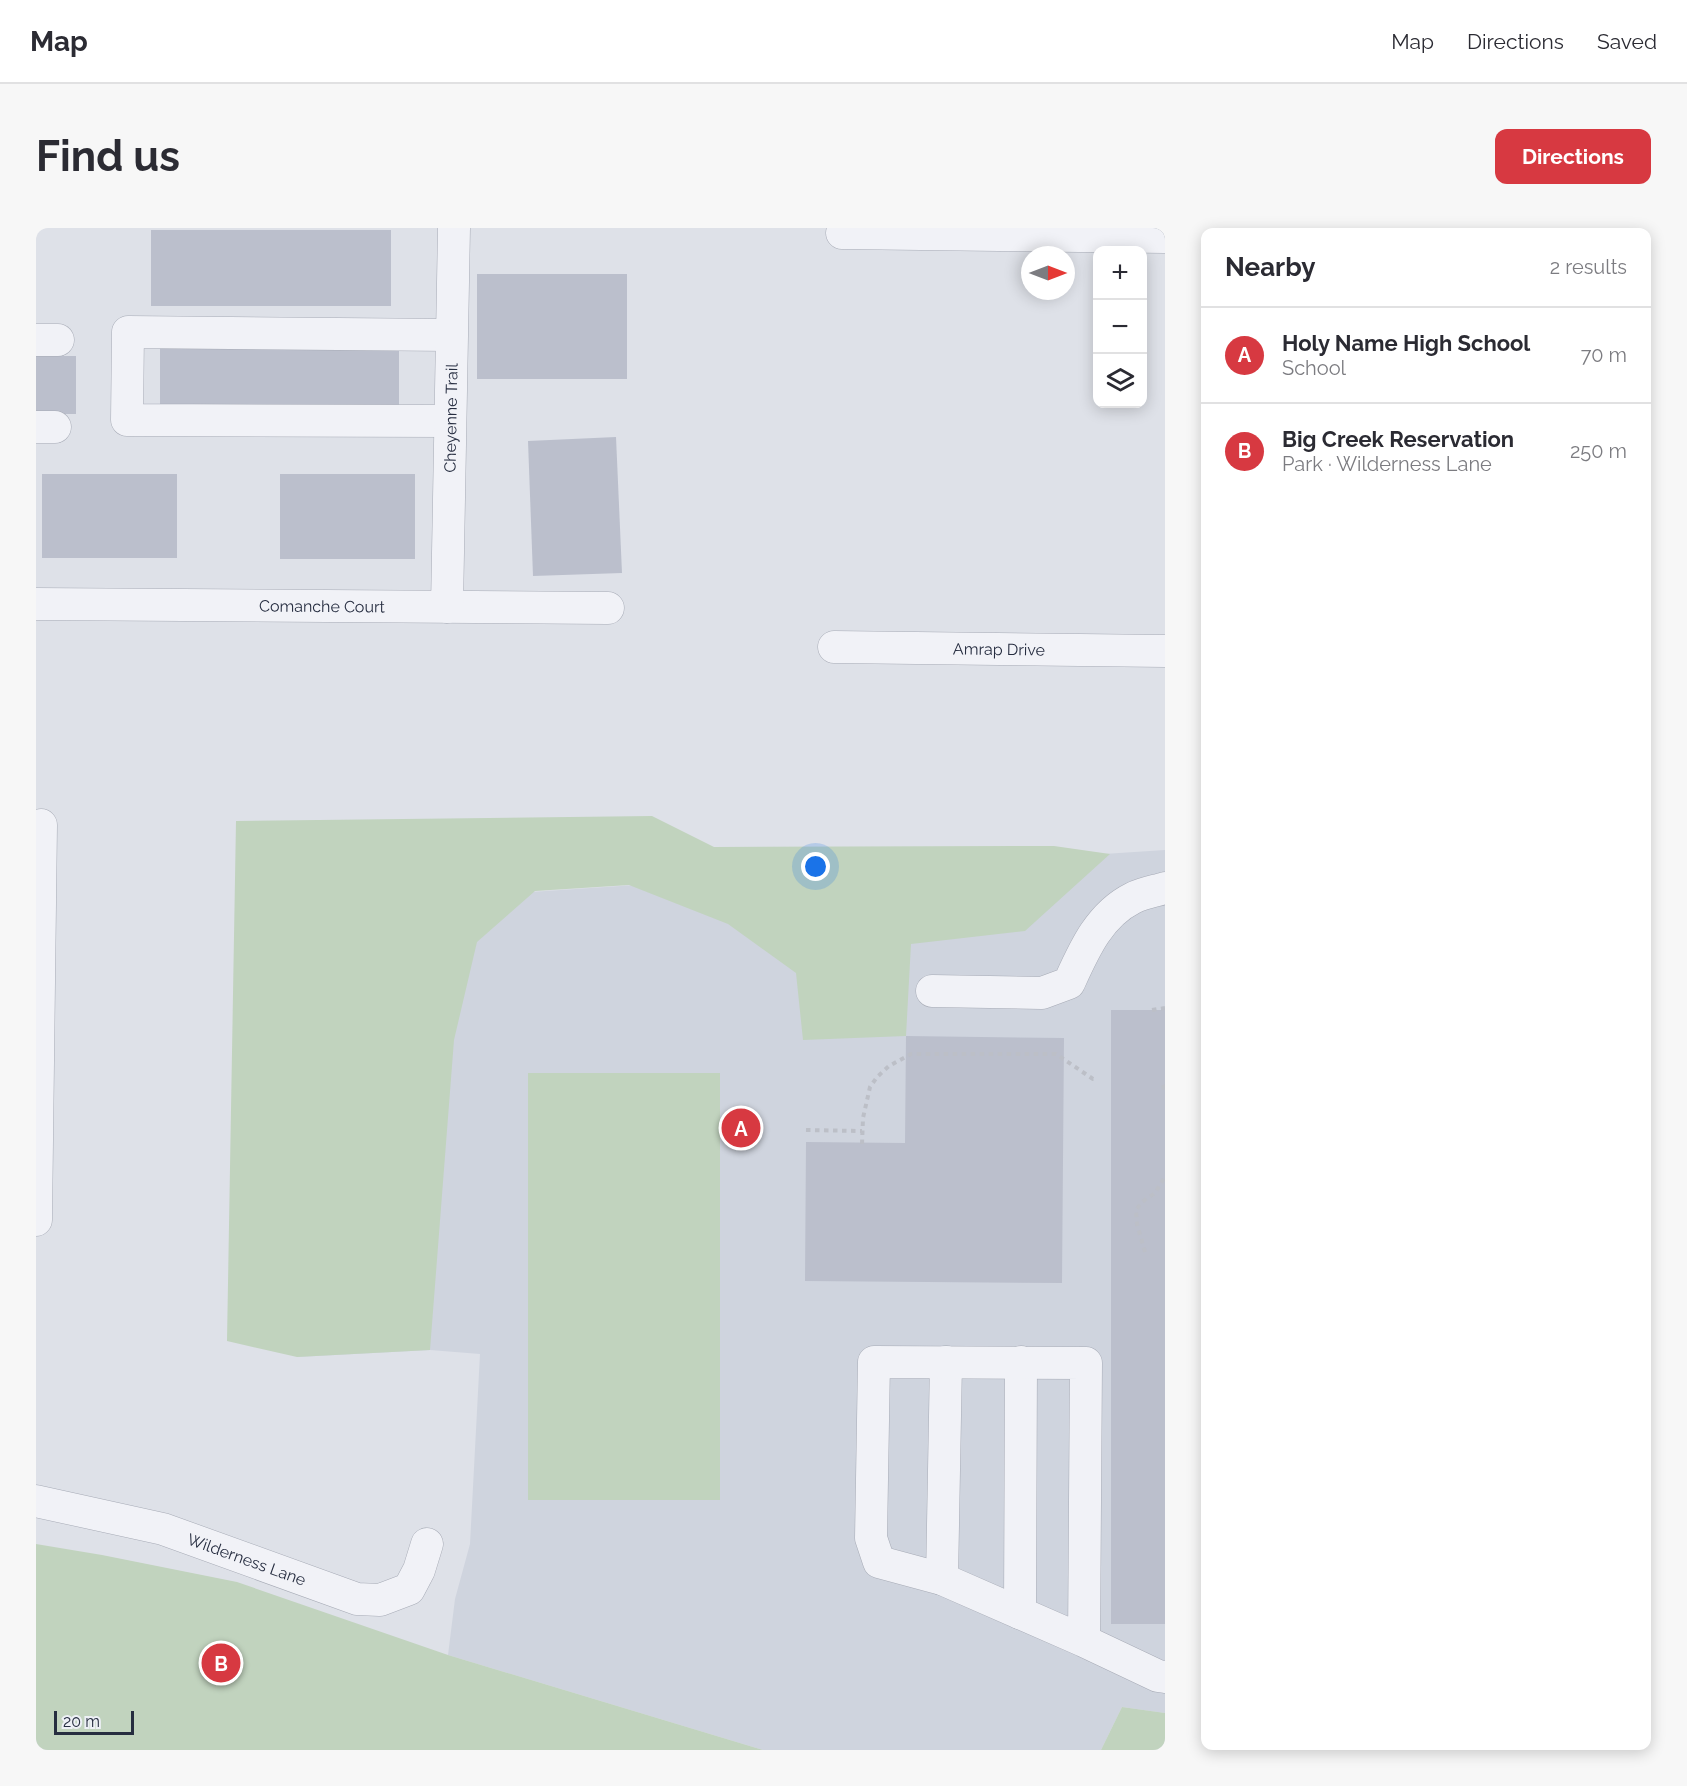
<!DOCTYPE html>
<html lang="en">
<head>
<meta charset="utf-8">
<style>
  :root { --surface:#fff; --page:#f7f7f7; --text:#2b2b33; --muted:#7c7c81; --line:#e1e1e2; --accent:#d73941 }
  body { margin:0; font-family:Raleway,sans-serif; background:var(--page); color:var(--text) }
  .controls { position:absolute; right:18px; top:18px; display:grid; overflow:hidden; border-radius:12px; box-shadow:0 3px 15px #0003 }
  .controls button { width:54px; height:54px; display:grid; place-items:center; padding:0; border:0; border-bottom:2px solid var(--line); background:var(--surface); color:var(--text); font:30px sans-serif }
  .compass { position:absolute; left:985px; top:18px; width:54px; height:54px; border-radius:50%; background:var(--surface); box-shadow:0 3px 15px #0003; rotate:90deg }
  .scale { position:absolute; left:18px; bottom:15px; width:80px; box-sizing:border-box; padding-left:6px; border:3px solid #262d40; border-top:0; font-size:16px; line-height:21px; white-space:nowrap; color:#262d40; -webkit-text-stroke:4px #edf0f6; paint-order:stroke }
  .you { position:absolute; left:780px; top:639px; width:21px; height:21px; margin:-15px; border:4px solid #fff; border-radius:50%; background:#1a73e8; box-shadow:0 0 0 9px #1a73e833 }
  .badge { display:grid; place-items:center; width:39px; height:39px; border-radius:50%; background:var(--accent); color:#fff; font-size:20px; font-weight:700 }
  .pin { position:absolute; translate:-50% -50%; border:3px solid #fff; box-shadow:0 2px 6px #0006 }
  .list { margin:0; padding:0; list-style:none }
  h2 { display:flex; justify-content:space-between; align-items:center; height:78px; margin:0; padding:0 24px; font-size:26px }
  h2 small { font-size:20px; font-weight:400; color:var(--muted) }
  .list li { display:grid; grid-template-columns:39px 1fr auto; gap:18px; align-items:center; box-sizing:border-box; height:96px; padding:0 24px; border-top:2px solid var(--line) }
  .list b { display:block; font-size:22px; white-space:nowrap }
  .list p { margin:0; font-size:20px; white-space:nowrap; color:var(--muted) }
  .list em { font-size:20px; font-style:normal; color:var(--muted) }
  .icon { flex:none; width:33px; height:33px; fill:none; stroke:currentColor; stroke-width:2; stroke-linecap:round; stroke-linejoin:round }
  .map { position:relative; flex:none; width:1129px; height:1522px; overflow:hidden; border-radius:12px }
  header { display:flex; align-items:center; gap:36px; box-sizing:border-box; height:84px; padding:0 30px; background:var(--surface); border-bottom:2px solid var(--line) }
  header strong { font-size:28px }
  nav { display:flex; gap:33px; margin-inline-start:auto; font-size:21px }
  .intro { display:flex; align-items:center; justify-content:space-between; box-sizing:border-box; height:144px; padding:0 36px }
  h1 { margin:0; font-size:42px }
  .button { padding:15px 27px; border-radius:12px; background:var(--accent); color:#fff; font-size:21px; font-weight:700 }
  main { display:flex; gap:36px; padding:0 36px }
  aside { flex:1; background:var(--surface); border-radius:12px; box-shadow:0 3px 15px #0003 }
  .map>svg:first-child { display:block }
  .built { fill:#cfd4de }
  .green { fill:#c1d3be }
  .building { fill:#bbbfcc }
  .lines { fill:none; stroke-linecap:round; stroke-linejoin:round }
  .minor-casing { stroke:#a7abb6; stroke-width:33 }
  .path { stroke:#bcbfc7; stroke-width:4; stroke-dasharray:4.5 4.5; stroke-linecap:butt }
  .minor { stroke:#f1f2f7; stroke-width:32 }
  .labels { text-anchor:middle; stroke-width:4.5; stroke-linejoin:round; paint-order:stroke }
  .street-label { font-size:16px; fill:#262d40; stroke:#edf0f6 }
</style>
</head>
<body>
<header>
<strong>Map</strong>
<nav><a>Map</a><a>Directions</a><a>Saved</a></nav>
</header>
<div class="intro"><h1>Find us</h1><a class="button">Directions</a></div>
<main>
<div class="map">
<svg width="1129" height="1522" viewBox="0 0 1129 1522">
  <rect width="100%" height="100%" fill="#dee1e8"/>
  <path class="built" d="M1129,622V1485L1086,1479L1065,1522H727L412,1427L419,1371L434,1316L444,1126L394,1122L261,1129L299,677Z"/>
  <g class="green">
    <path d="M616,588L678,619L1018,618L1074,626L989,703L875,716L870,808L767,812L760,745L692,696L593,657L499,663L441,714L418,812L394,1122L261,1129L191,1113L200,593Z"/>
    <rect x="492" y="845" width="192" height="427"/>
    <path d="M0,1316L66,1327L201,1354L412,1427L727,1522H0Z"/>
    <path d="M1086,1479L1129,1485V1522H1065Z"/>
  </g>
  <g class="building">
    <rect x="115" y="2" width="240" height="76"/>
    <rect x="441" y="46" width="150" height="105"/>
    <rect x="124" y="120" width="239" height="63"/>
    <rect x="0" y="128" width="40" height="58"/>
    <path d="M580,209L586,345L497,348L492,213Z"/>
    <rect x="6" y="246" width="135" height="84"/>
    <rect x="244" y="246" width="135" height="85"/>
    <rect x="1075" y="782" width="54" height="614"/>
    <path d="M870,808L1028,810L1026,1055L769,1053L770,914L869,915Z"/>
  </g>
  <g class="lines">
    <g class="minor-casing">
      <g id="minor">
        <path d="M806,5L1129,9"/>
        <path d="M0,112H22"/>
        <path d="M414,193L91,192L92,104L415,107"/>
        <path d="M0,199H19"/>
        <path id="s1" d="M0,376L572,380"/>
        <path id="s2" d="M411,379L418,0"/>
        <path id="s3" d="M798,419L1129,423"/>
        <path d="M896,763L1006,765L1033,755C1048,722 1063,687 1097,670C1107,665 1119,663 1129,660"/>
        <path d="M0,992L5,597"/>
        <path id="s4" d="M0,1273L127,1301L321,1371L344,1372L373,1361L383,1342L391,1316"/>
        <path d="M906,1351L910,1134"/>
        <path d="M984,1385L985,1134"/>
        <path d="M1048,1413L1050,1135L838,1134L835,1310L843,1334L906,1351L1048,1413L1122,1448L1129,1449"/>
      </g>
    </g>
    <g class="path">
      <path d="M1116,782L1129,780"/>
      <path d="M1127,857L1129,865"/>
      <path d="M770,902L826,903"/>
      <path d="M826,916L827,890L834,859L841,849L853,838L875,826H1020L1057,851H1062"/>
      <path d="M1109,1024L1101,996L1100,982L1106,974L1119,965L1129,949"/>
    </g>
    <use href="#minor" class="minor"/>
  </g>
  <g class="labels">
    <g class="street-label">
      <text dy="6" stroke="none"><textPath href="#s2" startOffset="189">Cheyenne Trail</textPath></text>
      <text dy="6" stroke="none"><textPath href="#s1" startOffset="286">Comanche Court</textPath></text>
      <text dy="6" stroke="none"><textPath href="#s3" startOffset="165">Amrap Drive</textPath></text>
      <text dy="6" stroke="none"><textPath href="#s4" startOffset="219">Wilderness Lane</textPath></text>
    </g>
  </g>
</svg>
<div class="controls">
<button>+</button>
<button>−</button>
<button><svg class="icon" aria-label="layers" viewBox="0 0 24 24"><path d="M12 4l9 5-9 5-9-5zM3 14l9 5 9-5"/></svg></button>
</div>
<svg class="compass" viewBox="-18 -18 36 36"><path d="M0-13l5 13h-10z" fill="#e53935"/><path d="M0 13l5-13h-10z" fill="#7c7c81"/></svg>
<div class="scale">20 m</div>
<div class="you"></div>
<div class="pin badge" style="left:705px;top:900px">A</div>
<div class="pin badge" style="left:185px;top:1435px">B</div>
</div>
<aside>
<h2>Nearby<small>2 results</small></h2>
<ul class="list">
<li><span class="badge">A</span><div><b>Holy Name High School</b><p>School</p></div><em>70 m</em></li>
<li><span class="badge">B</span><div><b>Big Creek Reservation</b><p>Park · Wilderness Lane</p></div><em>250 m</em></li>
</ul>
</aside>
</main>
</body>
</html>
